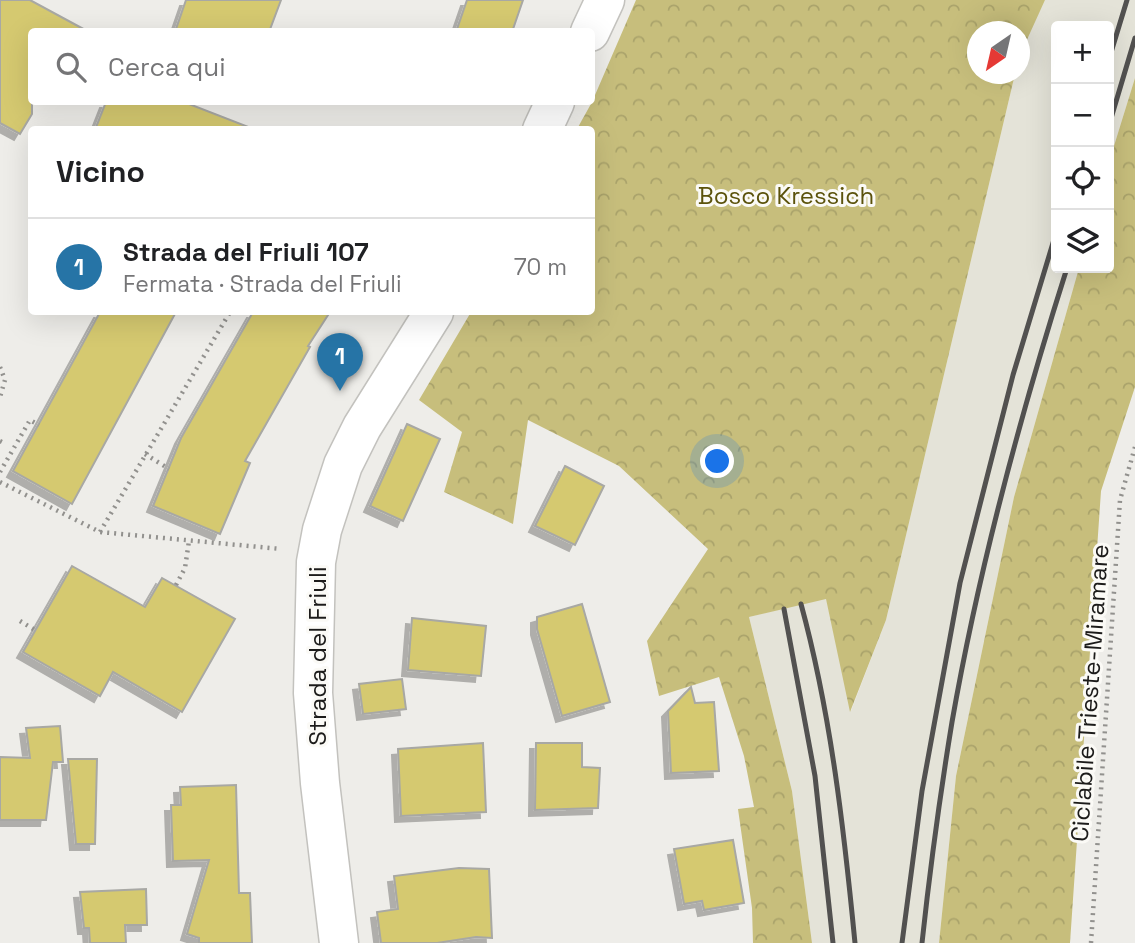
<!DOCTYPE html>
<html lang="it">
<head>
<meta charset="utf-8">
<style>
  :root { --surface:#fff; --page:#f6f6f6; --text:#202124; --muted:#757577; --line:#e0e0e0; --accent:#2674a6 }
  body { margin:0; font-family:"Space Grotesk",sans-serif; background:var(--page); color:var(--text) }
  .controls { position:absolute; right:21px; top:21px; display:grid; overflow:hidden; border-radius:7px; box-shadow:0 7px 28px #0002 }
  .controls button { width:63px; height:63px; display:grid; place-items:center; padding:0; border:0; border-bottom:2px solid var(--line); background:var(--surface); color:var(--text); font:35px sans-serif }
  .compass { position:absolute; left:967px; top:21px; width:63px; height:63px; border-radius:50%; background:var(--surface); box-shadow:0 7px 28px #0002; rotate:214deg }
  .you { position:absolute; left:718px; top:462px; width:24px; height:24px; margin:-18px; border:5px solid #fff; border-radius:50%; background:#1a73e8; box-shadow:0 0 0 10px #1a73e833 }
  .badge { display:grid; place-items:center; width:46px; height:46px; border-radius:50%; background:var(--accent); color:#fff; font-size:23px; font-weight:700 }
  .pin { position:absolute; translate:-50% -58px; filter:drop-shadow(0 2px 4px #0008) }
  .pin::after { content:''; position:absolute; top:37px; width:24px; height:21px; background:inherit; clip-path:polygon(0 0,100% 0,50% 100%) }
  .list { margin:0; padding:0; list-style:none }
  h2 { display:flex; justify-content:space-between; align-items:center; height:91px; margin:0; padding:0 28px; font-size:30px }
  h2 small { font-size:23px; font-weight:400; color:var(--muted) }
  .list li { display:grid; grid-template-columns:46px 1fr auto; gap:21px; align-items:center; box-sizing:border-box; height:98px; padding:0 28px; border-top:2px solid var(--line) }
  .list b { display:block; font-size:26px; white-space:nowrap }
  .list p { margin:0; font-size:23px; white-space:nowrap; color:var(--muted) }
  .list em { font-size:23px; font-style:normal; color:var(--muted) }
  .icon { flex:none; width:38px; height:38px; fill:none; stroke:currentColor; stroke-width:2; stroke-linecap:round; stroke-linejoin:round }
  .map { position:relative; flex:none; width:1135px; height:943px; overflow:hidden }
  .search { position:absolute; background:var(--surface); box-shadow:0 7px 28px #0002; left:28px; top:28px; width:567px; height:77px; display:flex; align-items:center; gap:18px; box-sizing:border-box; padding:0 24px; border-radius:7px; color:var(--muted); font-size:26px }
  .panel { position:absolute; background:var(--surface); box-shadow:0 7px 28px #0002; left:28px; top:126px; width:567px; height:189px; border-radius:7px }
  .map>svg:first-child { display:block }
  .built { fill:#e4e3d8 }
  .forest { fill:url(#forest-crowns) }
  .building { fill:#d5c96f; stroke:#a8a8a4; stroke-width:2; filter:url(#shadow) }
  .lines { fill:none; stroke-linecap:round; stroke-linejoin:round }
  .secondary-casing { stroke:#c3c2be; stroke-width:41 }
  .path { stroke:#92918e; stroke-width:4.5; stroke-dasharray:2 5; stroke-linecap:butt }
  .secondary { stroke:#fff; stroke-width:38 }
  .rail { stroke:#525150; stroke-width:5 }
  .labels { text-anchor:middle; stroke-width:6; stroke-linejoin:round; paint-order:stroke }
  .park-label { font-size:24px; fill:#5b520b; stroke:#fbfaf6 }
  .street-label { font-size:24px; fill:#1c1b1a; stroke:#fbfaf6 }
</style>
</head>
<body>
<div class="map">
<svg width="1135" height="943" viewBox="0 0 1135 943">
  <defs>
    <pattern id="forest-crowns" width="20" height="18" patternUnits="userSpaceOnUse" patternTransform="scale(1.75)"><rect width="20" height="18" fill="#c7be7c"/><path d="M2 6a3 3 0 1 1 6 0M12 15a3 3 0 1 1 6 0" fill="none" stroke="#aaa36b"/></pattern>
    <filter id="shadow"><feDropShadow dx="-6" dy="6" stdDeviation="0" flood-color="#0004"/></filter>
  </defs>
  <rect width="100%" height="100%" fill="#eeede9"/>
  <path class="built" d="M1045,0H1135V78L1109,162V26H1056V268H1079L1014,497L956,776L939,943H812L792,791L749,617L826,598L851,711L886,620L1015,74H1020V51Z"/>
  <g class="forest">
    <path d="M636,0H1045L1020,55V32H978V74H1015L886,620L850,712L826,599L749,617L792,791L812,943H753L752,908L738,809L754,807L744,756L719,677L659,696L647,641L708,549L619,466L528,420L513,524L444,492L462,432L419,400L471,312H592V130L577,129L592,102Z"/>
    <path d="M1135,78V387L1101,491L1070,943H939L956,776L1014,497L1079,268H1109V162Z"/>
  </g>
  <g class="building">
    <path d="M0,0H30L89,32H32V114L20,134L0,123Z"/>
    <path d="M186,0H281L269,32H175Z"/>
    <path d="M467,0H523L512,32H456Z"/>
    <path d="M106,102H184L251,128L250,130H95Z"/>
    <path d="M100,312H176L72,504L13,471Z"/>
    <path d="M253,312H330L308,346L310,347L245,461L250,463L220,534L153,506L181,438Z"/>
    <path d="M407,424L440,439L403,521L370,506Z"/>
    <path d="M565,466L604,486L575,545L535,526Z"/>
    <path d="M72,566L145,607L162,578L235,619L182,712L113,672L100,696L23,652Z"/>
    <path d="M582,604L610,702L562,716L537,629V617Z"/>
    <path d="M412,618L486,626L481,676L408,670Z"/>
    <path d="M402,679L406,709L363,714L359,684Z"/>
    <path d="M691,687L695,703L714,702L719,771L671,773L668,711Z"/>
    <path d="M60,726L63,762H53L46,820H0V757L30,758L26,728Z"/>
    <path d="M483,743L486,812L401,816L398,749Z"/>
    <path d="M536,743H582V767L600,768L598,808L535,810Z"/>
    <path d="M68,759H97L95,844H76Z"/>
    <path d="M236,785L239,893H250L252,943H199V938L187,934L209,860L173,861L171,805H181L180,787Z"/>
    <path d="M733,840L744,903L704,910L702,901L684,904L674,849Z"/>
    <path d="M459,868L489,869L492,938L476,937L437,943H381L377,912L398,909L394,876Z"/>
    <path d="M146,889L147,925H125L126,943H90L89,928H84L80,892Z"/>
  </g>
  <g class="lines">
    <g class="secondary-casing">
      <g id="secondary">
        <path d="M590,32L605,0"/>
        <path d="M542,130L555,102"/>
        <path d="M339,943L320,783L313,693L316,562L322,530L343,465L362,427L434,312"/>
      </g>
    </g>
    <g class="path">
      <path d="M0,367L5,380L0,397"/>
      <path d="M0,441L2,442"/>
      <path d="M145,454L169,469"/>
      <path d="M0,472L30,420L39,425"/>
      <path d="M0,482L100,532L281,549"/>
      <path d="M100,532L230,312"/>
      <path d="M176,585L185,568L189,541"/>
      <path d="M20,621L35,630"/>
      <path d="M1091,943L1120,500L1135,447"/>
    </g>
    <use href="#secondary" class="secondary"/>
    <g class="rail">
      <path d="M1109,59L1127,0"/>
      <path d="M1109,125L1135,38"/>
      <path d="M801,604C831,714 844,830 855,943"/>
      <path d="M784,609L815,776L833,943"/>
      <path d="M902,943L922,791L960,583L1013,375L1056,233"/>
      <path d="M922,943C930,869 940,795 952,722C979,568 1020,416 1067,268"/>
    </g>
  </g>
  <g class="labels">
    <g class="park-label">
      <text x="786" y="204">Bosco Kressich</text>
    </g>
    <g class="street-label">
      <text transform="translate(318 656) rotate(-90)" y="8">Strada del Friuli</text>
      <text transform="translate(1090 693) rotate(-86)" y="8">Ciclabile Trieste-Miramare</text>
    </g>
  </g>
</svg>
<div class="controls">
<button>+</button>
<button>−</button>
<button><svg class="icon" aria-label="locate" viewBox="0 0 24 24"><circle cx="12" cy="12" r="6"/><path d="M12 2v4M12 18v4M2 12h4M18 12h4"/></svg></button>
<button><svg class="icon" aria-label="layers" viewBox="0 0 24 24"><path d="M12 4l9 5-9 5-9-5zM3 14l9 5 9-5"/></svg></button>
</div>
<svg class="compass" viewBox="-18 -18 36 36"><path d="M0-13l5 13h-10z" fill="#e53935"/><path d="M0 13l5-13h-10z" fill="#757577"/></svg>
<div class="you"></div>
<div class="pin badge" style="left:340px;top:391px">1</div>
<div class="search"><svg class="icon" aria-label="search" viewBox="0 0 24 24"><circle cx="10" cy="10" r="6"/><path d="M15 15l6 6"/></svg>Cerca qui</div>
<section class="panel">
<h2>Vicino<small></small></h2>
<ul class="list">
<li><span class="badge">1</span><div><b>Strada del Friuli 107</b><p>Fermata · Strada del Friuli</p></div><em>70 m</em></li>
</ul>
</section>
</div>
</body>
</html>
